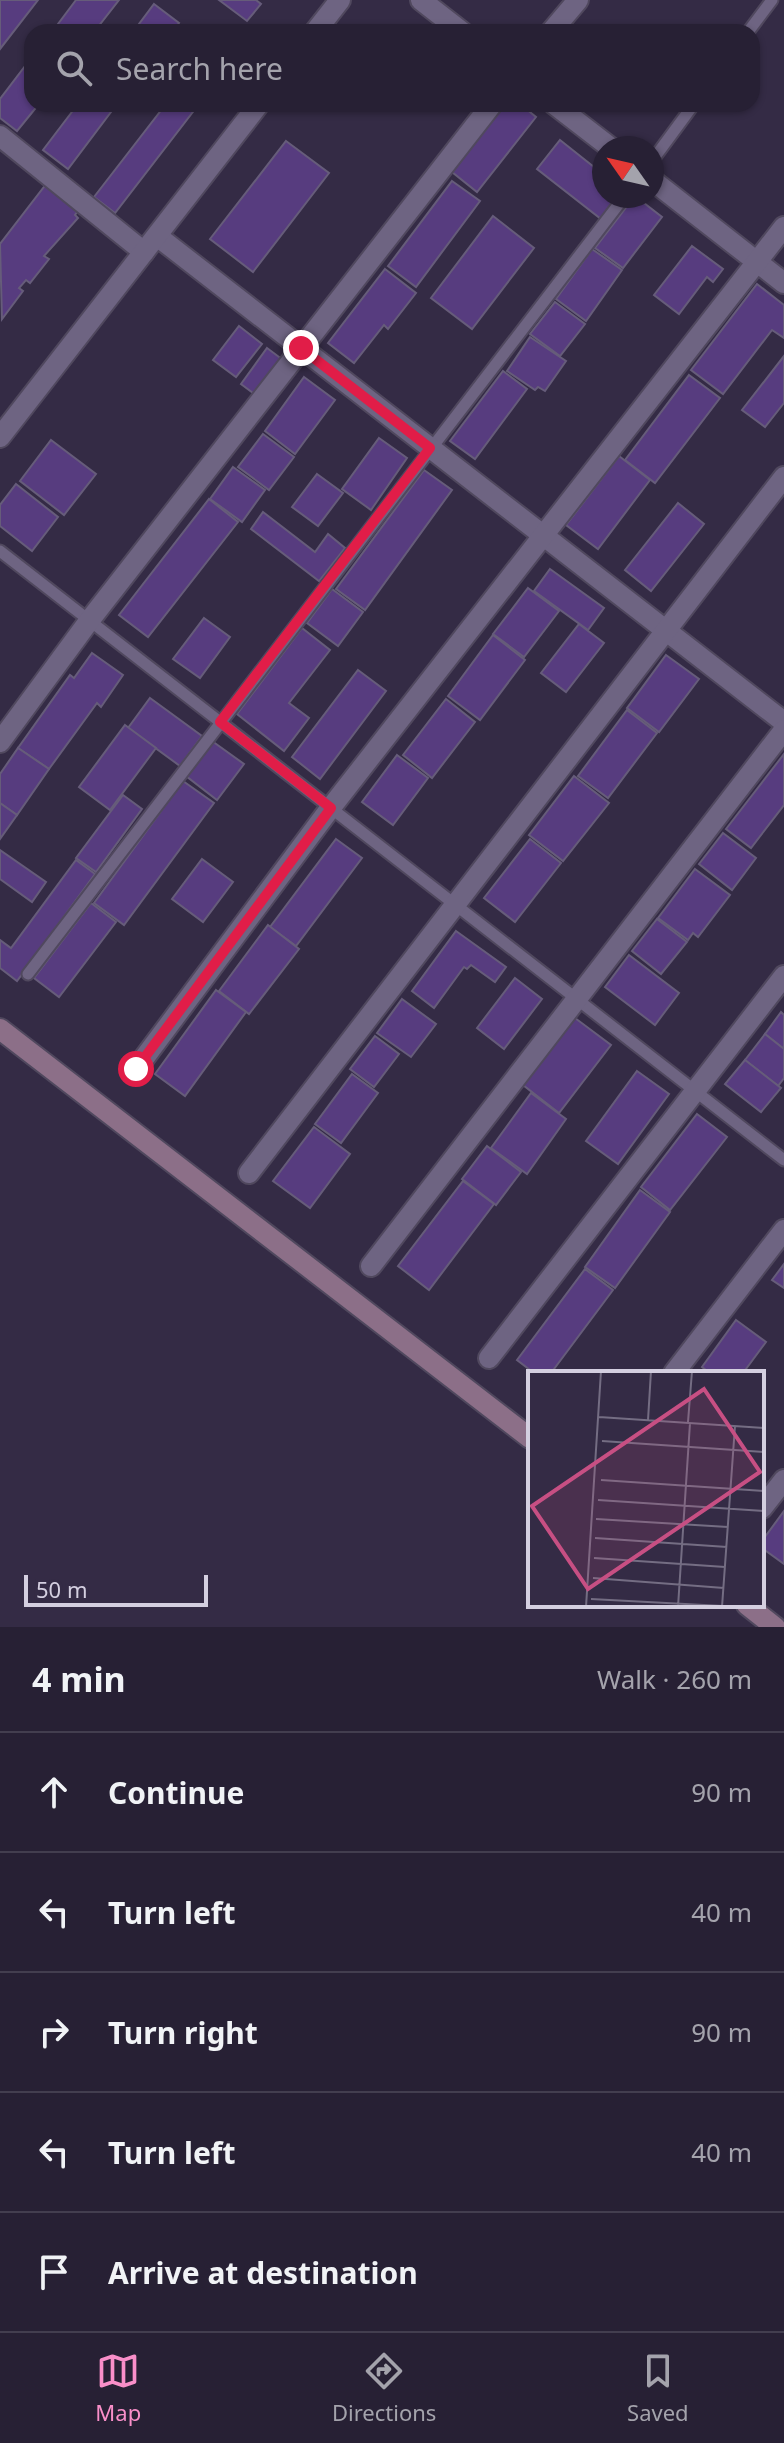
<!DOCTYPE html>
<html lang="en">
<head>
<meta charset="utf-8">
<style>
  :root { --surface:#272034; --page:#2f283c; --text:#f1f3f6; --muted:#a4a3ac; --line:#433e4f; --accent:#f98fc9 }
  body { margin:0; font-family:"Noto Sans",sans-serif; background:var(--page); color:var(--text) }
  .compass { position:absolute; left:592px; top:136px; width:72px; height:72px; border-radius:50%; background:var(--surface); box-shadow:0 2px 6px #0004; rotate:304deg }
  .scale { position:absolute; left:24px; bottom:20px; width:184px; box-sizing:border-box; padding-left:8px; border:4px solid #d4cfe0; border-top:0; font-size:22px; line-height:28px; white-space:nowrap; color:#d4cfe0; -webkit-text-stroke:6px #342b45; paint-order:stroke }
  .stop { position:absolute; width:24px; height:24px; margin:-18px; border:6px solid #e11d48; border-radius:50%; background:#fff }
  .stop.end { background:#e11d48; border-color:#fff; box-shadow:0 2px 8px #0008 }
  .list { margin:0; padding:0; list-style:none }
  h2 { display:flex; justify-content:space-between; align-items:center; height:104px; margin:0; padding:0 32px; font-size:34px }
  h2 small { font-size:26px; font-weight:400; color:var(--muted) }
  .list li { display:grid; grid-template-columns:52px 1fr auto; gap:24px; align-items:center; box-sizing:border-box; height:120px; padding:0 32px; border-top:2px solid var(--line) }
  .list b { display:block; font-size:30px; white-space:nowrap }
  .list em { font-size:26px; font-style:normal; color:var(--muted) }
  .icon { flex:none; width:44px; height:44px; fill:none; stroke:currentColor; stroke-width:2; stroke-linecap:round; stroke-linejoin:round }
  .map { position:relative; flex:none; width:784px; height:1627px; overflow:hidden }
  .search { position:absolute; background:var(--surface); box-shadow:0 2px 6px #0004; left:24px; right:24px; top:24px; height:88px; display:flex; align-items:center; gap:20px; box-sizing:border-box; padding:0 28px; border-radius:24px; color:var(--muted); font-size:30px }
  .sheet { height:704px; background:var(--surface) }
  nav { display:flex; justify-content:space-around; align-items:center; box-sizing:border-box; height:112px; border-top:2px solid var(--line); background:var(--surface); font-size:22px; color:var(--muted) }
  nav a { display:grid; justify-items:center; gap:4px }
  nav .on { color:var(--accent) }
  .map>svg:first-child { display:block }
  .building { fill:#573c7f; stroke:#665c7a; stroke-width:2 }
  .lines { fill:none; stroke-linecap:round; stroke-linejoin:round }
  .lane-casing { stroke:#50485e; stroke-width:15 }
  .street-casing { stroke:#50485e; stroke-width:24 }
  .secondary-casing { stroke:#50485e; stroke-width:24 }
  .lane { stroke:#6e6482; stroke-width:11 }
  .street { stroke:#6e6482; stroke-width:20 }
  .secondary { stroke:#8c6f88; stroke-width:20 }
  .route { stroke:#e11d48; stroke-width:10 }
  .inset-road { fill:none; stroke:#746d83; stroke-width:2 }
  .view { fill:#c74f83; fill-opacity:0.15; stroke:#c74f83; stroke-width:4 }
  .inset-edge { fill:none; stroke:#d4cfe0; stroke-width:4 }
</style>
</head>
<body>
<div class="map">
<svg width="784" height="1627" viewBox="0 0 784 1627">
  <rect width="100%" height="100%" fill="#342b45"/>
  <g class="building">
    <path d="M0,0H38L0,49Z"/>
    <path d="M76,0H119L94,32H52Z"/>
    <path d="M219,0H256L261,4L247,21Z"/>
    <path d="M154,4L179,23L172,32H133Z"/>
    <path d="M32,57V104H39L17,131L0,118V99Z"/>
    <path d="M78,104H117L68,169L43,150Z"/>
    <path d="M166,104H199L115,213L94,197Z"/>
    <path d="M505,104H520L536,117L477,192L452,172Z"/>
    <path d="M560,140L604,175V196H619L601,219L537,169Z"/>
    <path d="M286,141L329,173L253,272L210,239Z"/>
    <path d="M452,181L480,201L416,287L388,266Z"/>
    <path d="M47,183L80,208L75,215L78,218L44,256L49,259L30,283L26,280L19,288L23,291L2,319L0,244Z"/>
    <path d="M635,196L662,217L623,268L595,248Z"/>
    <path d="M493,216L534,248L472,329L431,298Z"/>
    <path d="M692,246L723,269L713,282L707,277L679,314L654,295Z"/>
    <path d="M592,249L622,270L586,321L556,299Z"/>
    <path d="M385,269L416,293L388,329L384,325L354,363L328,343Z"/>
    <path d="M757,284L784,305V338L772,330L723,394L691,370Z"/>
    <path d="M555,302L585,324L560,356L530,334Z"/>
    <path d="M239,326L262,344L236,377L213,360Z"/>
    <path d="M530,337L566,361L545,391L538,387L535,390L507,371Z"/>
    <path d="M267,348L291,366L265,402L241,384Z"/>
    <path d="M784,356V403L765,427L742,410Z"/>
    <path d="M503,371L527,389L475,459L450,441Z"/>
    <path d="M689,375L720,398L655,483L625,460Z"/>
    <path d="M304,377L335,400L295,454L265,431Z"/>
    <path d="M263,434L294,457L269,490L238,467Z"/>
    <path d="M379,438L407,458L371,510L342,489Z"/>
    <path d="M51,440L96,474L64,515L20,481Z"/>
    <path d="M619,456L650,480L598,549L566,525Z"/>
    <path d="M233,467L265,490L242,522L210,499Z"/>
    <path d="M424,470L452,490L365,610L336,589Z"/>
    <path d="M317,474L343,493L318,526L292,507Z"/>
    <path d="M16,484L58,517L32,551L0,526V505Z"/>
    <path d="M209,499L238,522L148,637L119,615Z"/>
    <path d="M678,503L704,524L651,591L625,570Z"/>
    <path d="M263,512L315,552L328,534L345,548L319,581L251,529Z"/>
    <path d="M550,569L604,608L588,630L534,591Z"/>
    <path d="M528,588L559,611L524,657L493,634Z"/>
    <path d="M332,589L363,612L338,646L307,623Z"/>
    <path d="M204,618L230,637L200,678L173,659Z"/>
    <path d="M579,624L604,643L566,692L541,673Z"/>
    <path d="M302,628L330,650L289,703L309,718L284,751L237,714Z"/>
    <path d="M493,635L525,660L480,720L448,696Z"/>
    <path d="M92,653L123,675L101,707L97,703L49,769L18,748L70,675L74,678Z"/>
    <path d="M666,655L699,679L659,732L627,708Z"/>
    <path d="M358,670L386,691L320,779L292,757Z"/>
    <path d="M150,698L202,736L180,766L128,728Z"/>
    <path d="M446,699L475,722L432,778L403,755Z"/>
    <path d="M627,710L657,733L608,798L578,776Z"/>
    <path d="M125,725L156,748L110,810L79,787Z"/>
    <path d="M212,741L244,764L217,800L186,776Z"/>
    <path d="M18,748L49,769L17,815L0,803V774Z"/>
    <path d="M784,754V805L751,848L726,829Z"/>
    <path d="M397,755L428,778L393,825L362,802Z"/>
    <path d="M574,776L609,803L563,861L529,835Z"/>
    <path d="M183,781L214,803L124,925L94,903Z"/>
    <path d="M123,795L142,809L96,872L76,858Z"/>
    <path d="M0,803L17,815L0,839Z"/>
    <path d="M723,833L756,858L732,890L699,864Z"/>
    <path d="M336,839L362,858L296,946L270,927Z"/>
    <path d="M530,839L561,863L515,922L484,898Z"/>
    <path d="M0,850L46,882L32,902L0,879Z"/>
    <path d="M202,859L233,882L203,922L172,899Z"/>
    <path d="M76,860L95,874L17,981L0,968V940L11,948Z"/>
    <path d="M695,869L730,895L698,937L693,933L688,940L658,918Z"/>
    <path d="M91,903L116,922L59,997L34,978Z"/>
    <path d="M657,919L687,942L661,974L632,951Z"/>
    <path d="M268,925L299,949L249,1014L219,991Z"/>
    <path d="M456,931L506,967L495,982L471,965L467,969L464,967L434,1008L412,991Z"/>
    <path d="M629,955L679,993L655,1025L605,987Z"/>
    <path d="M515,978L542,999L504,1049L477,1028Z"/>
    <path d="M216,990L246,1012L185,1096L155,1074Z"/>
    <path d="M402,999L436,1024L411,1057L377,1033Z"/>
    <path d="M781,1012L784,1015V1049L765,1034Z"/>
    <path d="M575,1018L611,1045L559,1113L523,1085Z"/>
    <path d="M765,1034L784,1049V1078L778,1086L745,1060Z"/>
    <path d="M375,1036L399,1054L374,1087L350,1069Z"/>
    <path d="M745,1060L781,1088L761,1112L725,1084Z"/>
    <path d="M637,1071L669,1094L618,1164L586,1141Z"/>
    <path d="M352,1074L378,1093L341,1143L315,1124Z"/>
    <path d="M531,1093L566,1119L527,1174L491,1148Z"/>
    <path d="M697,1114L727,1137L670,1210L641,1187Z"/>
    <path d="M314,1127L350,1154L310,1208L273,1181Z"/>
    <path d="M487,1146L521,1172L496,1205L462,1179Z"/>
    <path d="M463,1181L494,1204L429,1290L398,1266Z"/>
    <path d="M640,1190L670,1212L615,1288L585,1267Z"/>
    <path d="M784,1264V1288L772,1280Z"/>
    <path d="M585,1269L613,1290L551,1373H534L517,1360Z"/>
    <path d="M736,1320L766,1342L743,1373H710L702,1367Z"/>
    <path d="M784,1511V1564L762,1548V1541Z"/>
  </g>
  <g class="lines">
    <g class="lane-casing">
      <g id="lane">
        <path d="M748,32L772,0"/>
        <path d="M652,161L694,104"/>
        <path d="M0,551L784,1160"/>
        <path d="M28,974L625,196"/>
      </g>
    </g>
    <g class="street-casing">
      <g id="street">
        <path d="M421,0L462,32"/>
        <path d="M315,32L340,0"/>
        <path d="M551,32L578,0"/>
        <path d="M554,104L611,148"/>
        <path d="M0,136L144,252"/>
        <path d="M652,180L784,283"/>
        <path d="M157,236L784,722"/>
        <path d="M0,437L259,104"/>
        <path d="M0,742L89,621L492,104"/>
        <path d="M136,1069L329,810L784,227"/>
        <path d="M249,1173L784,477"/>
        <path d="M371,1266L784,730"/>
        <path d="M489,1358L784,976"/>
        <path d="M674,1373L784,1230"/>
        <path d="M762,1508L784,1480"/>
      </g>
    </g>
    <g class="secondary-casing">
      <g id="secondary">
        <path d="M0,1029L530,1438"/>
        <path d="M747,1605L775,1627"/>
      </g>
    </g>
    <use href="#lane" class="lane"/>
    <use href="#street" class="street"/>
    <use href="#secondary" class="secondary"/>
  </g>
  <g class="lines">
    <path class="route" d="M136,1069L331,808L220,722L430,448L301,348"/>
  </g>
  <g transform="translate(528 1371)">
    <rect width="236" height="236" fill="#342b45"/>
    <path class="inset-road" d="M71,46L236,57M120,49L123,0M160,51L164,0M74,70L236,81M73,109L236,120M70,129L236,140M68,148L200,156M67,167L199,176M66,187L197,196M65,207L196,217M63,228L195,235M58,236L73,0M150,236L162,52M194,236L207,55"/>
    <path class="view" d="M176,18L232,101L60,218L4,135Z"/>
    <rect width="236" height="236" class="inset-edge"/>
  </g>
</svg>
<svg class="compass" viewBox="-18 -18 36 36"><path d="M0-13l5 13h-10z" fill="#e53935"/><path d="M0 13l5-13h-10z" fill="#a4a3ac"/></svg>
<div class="scale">50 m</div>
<div class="stop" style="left:136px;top:1069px"></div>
<div class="stop end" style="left:301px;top:348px"></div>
<div class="search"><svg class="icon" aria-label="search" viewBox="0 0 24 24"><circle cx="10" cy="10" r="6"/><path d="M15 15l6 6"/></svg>Search here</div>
</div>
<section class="sheet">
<h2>4 min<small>Walk · 260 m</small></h2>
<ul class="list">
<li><svg class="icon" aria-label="ahead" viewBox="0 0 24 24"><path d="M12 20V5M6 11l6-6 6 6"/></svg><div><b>Continue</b></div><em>90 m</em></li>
<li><svg class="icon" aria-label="left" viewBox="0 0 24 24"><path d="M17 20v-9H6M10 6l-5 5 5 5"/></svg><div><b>Turn left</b></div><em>40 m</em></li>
<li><svg class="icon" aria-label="right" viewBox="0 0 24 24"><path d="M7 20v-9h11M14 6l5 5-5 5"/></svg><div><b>Turn right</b></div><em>90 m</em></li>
<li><svg class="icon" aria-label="left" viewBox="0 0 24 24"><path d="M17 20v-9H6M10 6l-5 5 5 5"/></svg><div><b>Turn left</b></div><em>40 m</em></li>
<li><svg class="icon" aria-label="arrive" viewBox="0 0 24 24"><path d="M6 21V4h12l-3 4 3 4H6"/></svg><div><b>Arrive at destination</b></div></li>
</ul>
</section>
<nav>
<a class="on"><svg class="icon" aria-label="map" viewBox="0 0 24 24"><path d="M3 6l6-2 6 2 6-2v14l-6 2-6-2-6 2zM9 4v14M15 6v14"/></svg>Map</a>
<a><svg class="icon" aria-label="directions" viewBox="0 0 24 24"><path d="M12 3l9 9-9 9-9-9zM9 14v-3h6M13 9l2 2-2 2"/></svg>Directions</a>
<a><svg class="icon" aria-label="saved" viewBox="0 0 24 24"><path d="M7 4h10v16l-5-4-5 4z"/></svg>Saved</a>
</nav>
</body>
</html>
